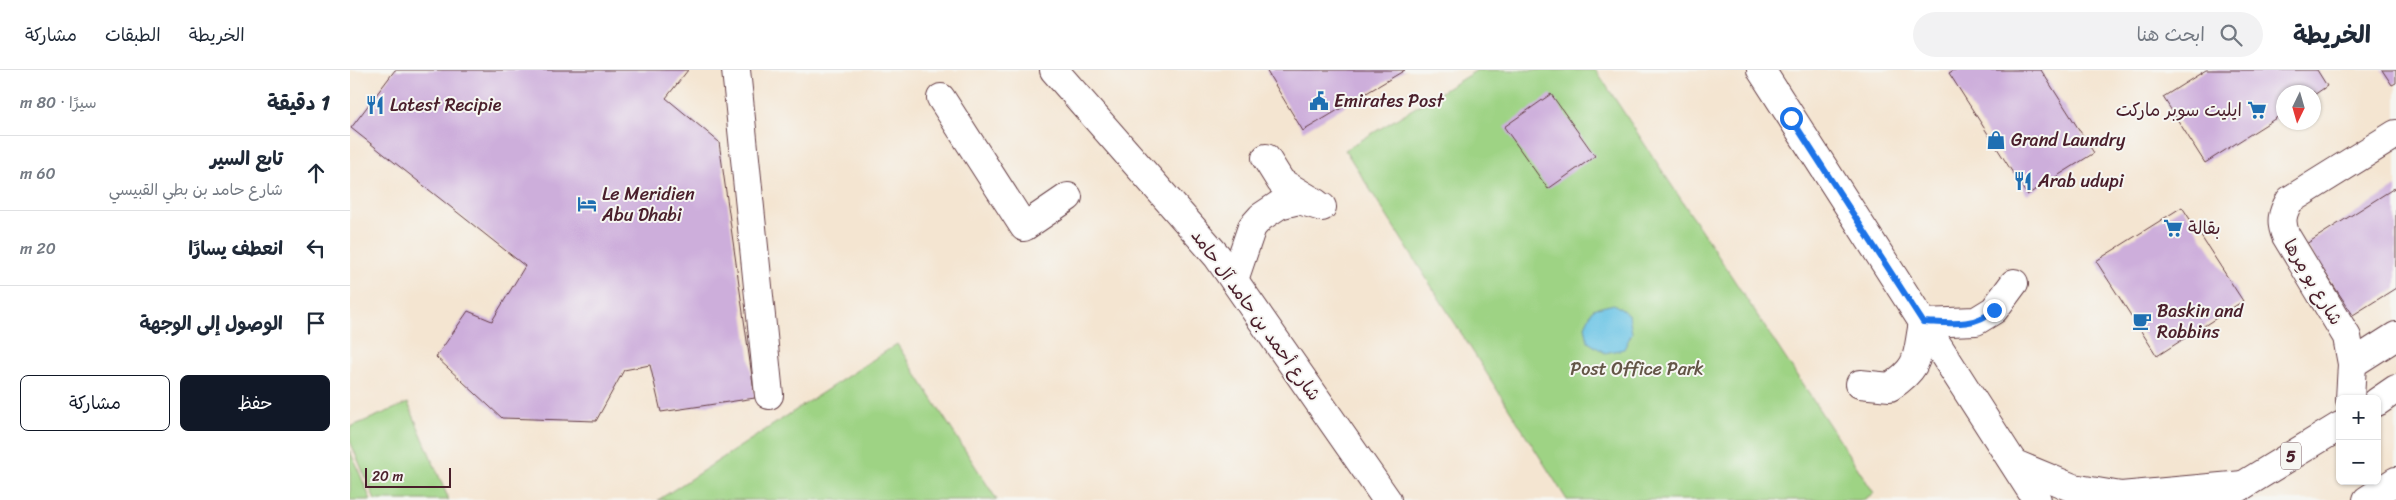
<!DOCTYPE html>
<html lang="ar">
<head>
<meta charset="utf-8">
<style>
  :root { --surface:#fff; --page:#f2f2f3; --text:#1f2937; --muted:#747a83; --line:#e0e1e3; --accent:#111827 }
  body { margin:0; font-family:Sriracha,"Playpen Sans Arabic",sans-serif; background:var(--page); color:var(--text); direction:rtl }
  .controls { position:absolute; right:15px; bottom:15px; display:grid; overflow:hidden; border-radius:8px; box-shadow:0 1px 4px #0004 }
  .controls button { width:45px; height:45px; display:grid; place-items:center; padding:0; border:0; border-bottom:1px solid var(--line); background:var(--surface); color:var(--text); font:25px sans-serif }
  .compass { position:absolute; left:1926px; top:15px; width:45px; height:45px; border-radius:50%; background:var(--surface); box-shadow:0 1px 4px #0004; rotate:185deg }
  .scale { position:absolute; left:15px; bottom:12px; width:86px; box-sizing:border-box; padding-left:5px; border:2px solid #4a1f2b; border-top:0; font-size:14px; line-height:18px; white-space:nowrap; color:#4a1f2b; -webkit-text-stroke:4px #f6f6f2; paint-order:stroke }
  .stop { position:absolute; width:15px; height:15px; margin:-11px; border:4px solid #1a73e8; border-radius:50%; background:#fff }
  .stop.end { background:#1a73e8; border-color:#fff; box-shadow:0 1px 5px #0008 }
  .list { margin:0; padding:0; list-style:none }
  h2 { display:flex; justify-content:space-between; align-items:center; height:65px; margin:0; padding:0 20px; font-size:21px }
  h2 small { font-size:16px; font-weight:400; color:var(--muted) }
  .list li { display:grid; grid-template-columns:32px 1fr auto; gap:15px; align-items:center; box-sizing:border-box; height:75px; padding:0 20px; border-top:1px solid var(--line) }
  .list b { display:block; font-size:19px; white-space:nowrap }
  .list p { margin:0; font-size:16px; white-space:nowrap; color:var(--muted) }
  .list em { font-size:16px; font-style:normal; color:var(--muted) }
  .actions { display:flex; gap:10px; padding:15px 20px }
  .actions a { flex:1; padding:11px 0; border:1px solid var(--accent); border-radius:8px; text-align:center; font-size:18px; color:var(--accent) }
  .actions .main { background:var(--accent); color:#fff }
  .icon { flex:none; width:28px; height:28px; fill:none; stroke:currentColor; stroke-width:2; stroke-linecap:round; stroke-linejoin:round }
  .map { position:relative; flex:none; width:2046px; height:430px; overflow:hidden; direction:ltr }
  header { display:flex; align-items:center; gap:30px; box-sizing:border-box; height:70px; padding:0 25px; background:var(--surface); border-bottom:1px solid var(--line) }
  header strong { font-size:24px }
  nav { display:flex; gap:28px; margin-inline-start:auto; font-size:18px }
  .search { width:350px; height:45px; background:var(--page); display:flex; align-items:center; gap:12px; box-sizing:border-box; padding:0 18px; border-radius:28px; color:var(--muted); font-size:19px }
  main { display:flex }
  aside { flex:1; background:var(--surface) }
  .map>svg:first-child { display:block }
  .green { fill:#9ed384; stroke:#747958 }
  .water { fill:#67c3e5; stroke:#587188 }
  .building { fill:#cdaedb }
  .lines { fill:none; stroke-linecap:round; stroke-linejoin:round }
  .minor-casing { stroke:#643d44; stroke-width:30 }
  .major-casing { stroke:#643d44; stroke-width:30 }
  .minor { stroke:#fff; stroke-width:28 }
  .major { stroke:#fff; stroke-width:28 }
  .route { stroke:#1a73e8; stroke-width:6 }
  .labels { text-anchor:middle; stroke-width:4; stroke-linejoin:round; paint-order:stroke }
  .shield { fill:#f6f6f2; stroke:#7e6067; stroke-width:1 }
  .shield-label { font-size:16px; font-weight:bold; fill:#4a1f2b }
  .poi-label { font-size:18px; fill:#4a1f2b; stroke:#f6f6f2; text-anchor:start }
  .street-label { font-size:18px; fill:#4a1f2b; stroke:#f6f6f2 }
  .park-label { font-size:18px; fill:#635546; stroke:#f6f6f2 }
</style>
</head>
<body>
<header>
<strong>الخريطة</strong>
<div class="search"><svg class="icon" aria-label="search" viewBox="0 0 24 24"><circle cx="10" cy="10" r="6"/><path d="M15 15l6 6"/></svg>ابحث هنا</div>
<nav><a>الخريطة</a><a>الطبقات</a><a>مشاركة</a></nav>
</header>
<main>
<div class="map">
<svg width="2046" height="430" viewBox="0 0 2046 430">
  <rect width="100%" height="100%" fill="#f6f6f2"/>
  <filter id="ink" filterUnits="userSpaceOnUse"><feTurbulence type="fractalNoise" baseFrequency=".02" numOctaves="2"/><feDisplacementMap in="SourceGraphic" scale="10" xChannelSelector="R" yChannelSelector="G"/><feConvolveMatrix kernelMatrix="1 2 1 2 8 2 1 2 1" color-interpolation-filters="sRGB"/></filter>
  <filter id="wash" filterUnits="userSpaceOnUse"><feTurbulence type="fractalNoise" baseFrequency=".0096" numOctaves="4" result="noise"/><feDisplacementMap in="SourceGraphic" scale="20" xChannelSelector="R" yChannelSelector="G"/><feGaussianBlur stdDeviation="1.12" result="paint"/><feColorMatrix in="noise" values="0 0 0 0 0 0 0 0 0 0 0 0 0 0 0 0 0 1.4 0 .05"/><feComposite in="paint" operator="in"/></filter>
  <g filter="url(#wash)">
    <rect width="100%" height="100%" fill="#f4e5d1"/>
    <g class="green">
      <path d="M1127,0H1246L1524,423L1513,430H1217L995,80Z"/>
      <path d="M547,274L647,430H308Z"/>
      <path d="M58,333L99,430H25L0,371V357Z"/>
      <path d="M0,381L21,430H0Z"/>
    </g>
    <path class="water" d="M1264,234L1279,245L1282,263L1274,279L1255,283L1238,272L1235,256L1243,239Z"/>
    <g id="blocks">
      <g class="building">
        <path d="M45,0H338L316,28L369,72L405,328L311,342L300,295L274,300L246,351L152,348L86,287L118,241L142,251L175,196L1,58Z"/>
        <path d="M916,0H1055L953,61Z"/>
        <path d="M1604,0H1691L1744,83L1677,125L1599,3Z"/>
        <path d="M1856,0H1967L1977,16L1964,25V22H1934V43L1855,93L1813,27Z"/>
        <path d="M2032,0H2046V13L2042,15Z"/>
        <path d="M1201,24L1245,86L1198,119L1154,57Z"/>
        <path d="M2046,117V218L2003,245L1956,174Z"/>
        <path d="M1832,137L1893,231L1807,286L1746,191Z"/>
      </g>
    </g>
  </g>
  <g filter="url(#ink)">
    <use href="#blocks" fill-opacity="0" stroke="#643d44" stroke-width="1"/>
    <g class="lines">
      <g class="minor-casing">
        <g id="minor">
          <path d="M386,0L419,325"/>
          <path d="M591,28L674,157L718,127"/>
          <path d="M916,88L931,112L966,133"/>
          <path d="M884,210L902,157L911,147L929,135L949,130L972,137"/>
          <path d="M2002,294L2046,266"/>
          <path d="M1510,314L1540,317C1571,296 1566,288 1573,253L1626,251L1644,240L1664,213"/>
          <path d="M2000,329L2002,294L1997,267L1936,166C1930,152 1932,143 1940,130L2046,64"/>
        </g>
      </g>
      <g class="major-casing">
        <g id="major">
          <path d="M704,0L867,186L1037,430"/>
          <path d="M1411,0L1687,430"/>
          <path d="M2027,332L2046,319"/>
          <path d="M1665,394L1723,418L1771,426L1893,415"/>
          <path d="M1877,425L1990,356"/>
          <path d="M2017,430L2046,411"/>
        </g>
      </g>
      <use href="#minor" class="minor"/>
      <use href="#major" class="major"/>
    </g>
  </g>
  <g class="lines" filter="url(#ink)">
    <path class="route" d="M1441,48L1573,252C1597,253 1625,258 1644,240"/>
  </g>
  <defs>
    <g id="civic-bare" transform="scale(1.5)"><path d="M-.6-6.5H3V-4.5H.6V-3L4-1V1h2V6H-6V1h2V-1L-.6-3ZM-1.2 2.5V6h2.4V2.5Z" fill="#1f6fb2" stroke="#f6f6f2" stroke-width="2.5" paint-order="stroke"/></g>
    <g id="restaurant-bare" transform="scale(1.5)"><path d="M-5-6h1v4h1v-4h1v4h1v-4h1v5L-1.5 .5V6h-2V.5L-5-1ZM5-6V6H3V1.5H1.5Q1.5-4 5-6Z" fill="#1f6fb2" stroke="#f6f6f2" stroke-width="2.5" paint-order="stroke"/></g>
    <g id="supermarket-bare" transform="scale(1.5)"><path d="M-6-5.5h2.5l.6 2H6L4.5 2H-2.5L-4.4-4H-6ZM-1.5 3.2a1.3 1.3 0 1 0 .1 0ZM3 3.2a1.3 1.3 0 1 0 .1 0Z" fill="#1f6fb2" stroke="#f6f6f2" stroke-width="2.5" paint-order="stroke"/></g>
    <g id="shop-bare" transform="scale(1.5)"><path d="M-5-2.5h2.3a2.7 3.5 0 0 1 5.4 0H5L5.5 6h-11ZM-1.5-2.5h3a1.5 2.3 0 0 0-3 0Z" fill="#1f6fb2" stroke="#f6f6f2" stroke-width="2.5" paint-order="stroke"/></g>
    <g id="hotel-bare" transform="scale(1.5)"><path d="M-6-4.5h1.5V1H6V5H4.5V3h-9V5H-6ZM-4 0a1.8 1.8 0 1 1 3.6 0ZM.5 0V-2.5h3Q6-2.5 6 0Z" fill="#1f6fb2" stroke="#f6f6f2" stroke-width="2.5" paint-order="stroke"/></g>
    <g id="cafe-bare" transform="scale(1.5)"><path d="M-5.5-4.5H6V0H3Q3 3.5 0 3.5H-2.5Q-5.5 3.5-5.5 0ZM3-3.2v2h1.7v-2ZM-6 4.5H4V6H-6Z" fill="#1f6fb2" stroke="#f6f6f2" stroke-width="2.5" paint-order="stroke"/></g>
  </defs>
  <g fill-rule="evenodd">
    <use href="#civic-bare" x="969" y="31"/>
    <use href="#restaurant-bare" x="25" y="35"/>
    <use href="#supermarket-bare" x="1907" y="40"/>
    <use href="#shop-bare" x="1646" y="70"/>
    <use href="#restaurant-bare" x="1673" y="111"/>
    <use href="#hotel-bare" x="237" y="134"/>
    <use href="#supermarket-bare" x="1823" y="158"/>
    <use href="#cafe-bare" x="1792" y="251"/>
  </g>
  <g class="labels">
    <rect class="shield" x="1931" y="372.5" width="20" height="27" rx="4"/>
    <g class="shield-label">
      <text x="1941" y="392">5</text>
    </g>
    <g class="poi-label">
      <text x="984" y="37">Emirates Post</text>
      <text x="40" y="41">Latest Recipie</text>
      <text x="1892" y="46" text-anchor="end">ايليت سوبر ماركت</text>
      <text x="1661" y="76">Grand Laundry</text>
      <text x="1688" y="117">Arab udupi</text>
      <text x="252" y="130">Le Meridien<tspan x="252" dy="21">Abu Dhabi</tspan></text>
      <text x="1838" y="164">بقالة</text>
      <text x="1807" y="247">Baskin and<tspan x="1807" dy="21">Robbins</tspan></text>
    </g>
    <g class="street-label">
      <text transform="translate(1963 212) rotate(59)" y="6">شارع بو مِرها</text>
      <text transform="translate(906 245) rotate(54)" y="6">شارع أحمد بن حامد آل حامد</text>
    </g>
    <g class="park-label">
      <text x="1287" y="305">Post Office Park</text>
    </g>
  </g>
</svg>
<div class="controls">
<button>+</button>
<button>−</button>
</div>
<svg class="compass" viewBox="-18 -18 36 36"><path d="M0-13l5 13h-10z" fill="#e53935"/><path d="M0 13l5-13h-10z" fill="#747a83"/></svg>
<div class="scale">20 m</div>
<div class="stop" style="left:1441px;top:48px"></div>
<div class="stop end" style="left:1644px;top:240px"></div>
</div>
<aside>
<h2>1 دقيقة<small>سيرًا · 80 m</small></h2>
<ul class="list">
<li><svg class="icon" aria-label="ahead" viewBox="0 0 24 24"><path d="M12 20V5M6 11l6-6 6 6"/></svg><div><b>تابع السير</b><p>شارع حامد بن بطي القبيسي</p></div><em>60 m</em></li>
<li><svg class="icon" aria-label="left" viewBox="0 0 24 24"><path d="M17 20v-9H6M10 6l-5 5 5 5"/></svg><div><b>انعطف يسارًا</b></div><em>20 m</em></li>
<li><svg class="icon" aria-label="arrive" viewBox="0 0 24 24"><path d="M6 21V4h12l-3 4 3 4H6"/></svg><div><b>الوصول إلى الوجهة</b></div></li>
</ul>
<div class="actions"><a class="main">حفظ</a><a>مشاركة</a></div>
</aside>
</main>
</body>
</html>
